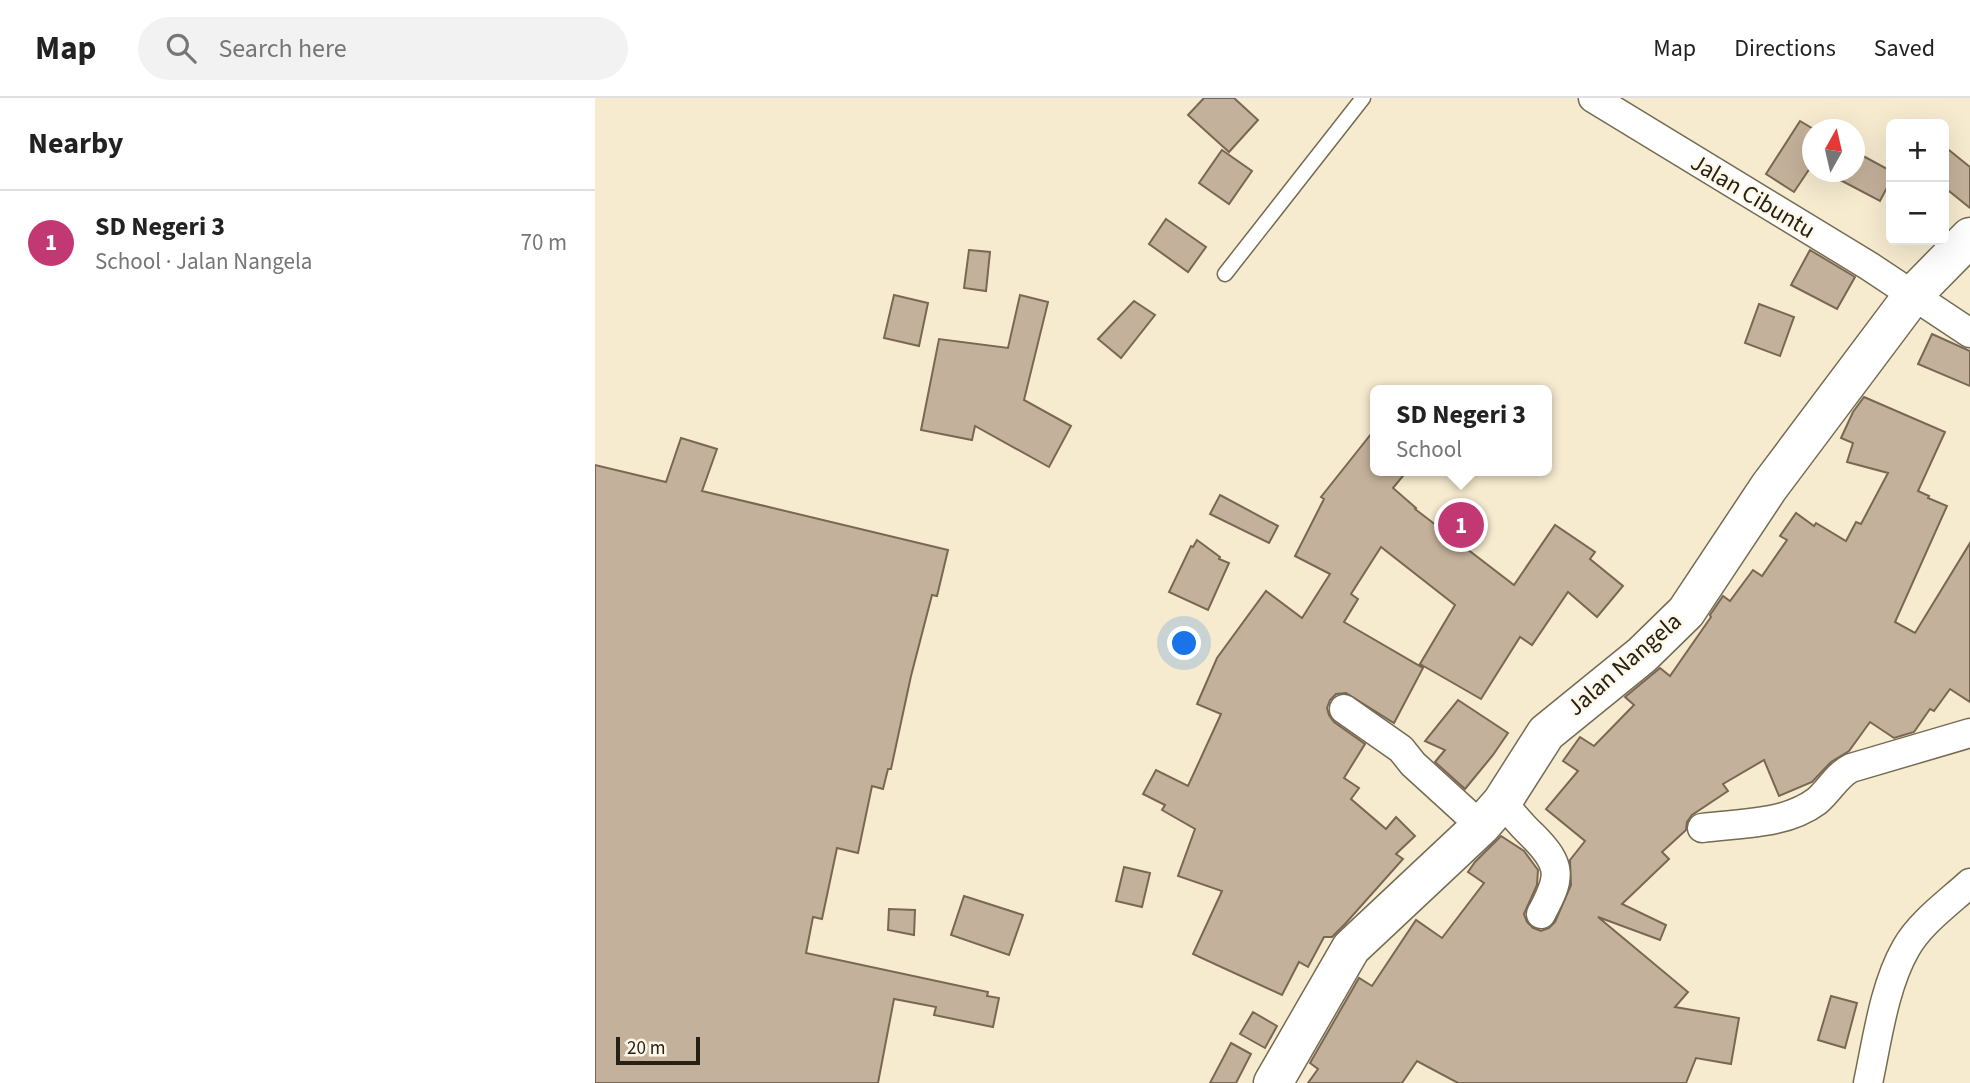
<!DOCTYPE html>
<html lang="en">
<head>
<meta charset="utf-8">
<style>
  :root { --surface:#fff; --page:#f2f2f2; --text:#222; --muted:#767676; --line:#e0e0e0; --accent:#c13872 }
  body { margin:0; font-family:"Source Sans 3",sans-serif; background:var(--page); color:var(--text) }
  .controls { position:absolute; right:21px; top:21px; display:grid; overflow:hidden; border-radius:10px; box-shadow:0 7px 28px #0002 }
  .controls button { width:63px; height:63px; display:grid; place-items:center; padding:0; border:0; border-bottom:2px solid var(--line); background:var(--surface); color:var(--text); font:35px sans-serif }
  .compass { position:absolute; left:1207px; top:21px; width:63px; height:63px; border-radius:50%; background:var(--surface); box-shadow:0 7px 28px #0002; rotate:8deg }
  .scale { position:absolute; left:21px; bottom:18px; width:84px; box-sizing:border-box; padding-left:7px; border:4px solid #252117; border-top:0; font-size:19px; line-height:24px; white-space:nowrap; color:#252117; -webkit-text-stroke:5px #fff8e8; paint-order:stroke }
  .you { position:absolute; left:590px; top:546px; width:24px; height:24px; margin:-18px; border:5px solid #fff; border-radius:50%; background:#1a73e8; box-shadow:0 0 0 10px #1a73e833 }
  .badge { display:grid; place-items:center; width:46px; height:46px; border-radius:50%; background:var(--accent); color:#fff; font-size:23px; font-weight:700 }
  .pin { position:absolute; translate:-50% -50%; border:4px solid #fff; box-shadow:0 2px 7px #0006 }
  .popup { position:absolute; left:775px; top:287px; width:182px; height:91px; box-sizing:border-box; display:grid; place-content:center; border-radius:10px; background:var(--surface); filter:drop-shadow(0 2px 5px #0005); font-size:23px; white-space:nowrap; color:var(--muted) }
  .popup b { font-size:26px; color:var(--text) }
  .popup::after { content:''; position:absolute; left:50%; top:100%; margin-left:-14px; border:14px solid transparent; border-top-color:var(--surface) }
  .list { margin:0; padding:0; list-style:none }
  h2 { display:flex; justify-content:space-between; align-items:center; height:91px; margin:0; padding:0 28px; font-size:30px }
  h2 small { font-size:23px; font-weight:400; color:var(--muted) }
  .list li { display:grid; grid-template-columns:46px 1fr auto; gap:21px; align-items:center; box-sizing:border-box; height:105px; padding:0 28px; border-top:2px solid var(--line) }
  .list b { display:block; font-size:26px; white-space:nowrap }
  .list p { margin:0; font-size:23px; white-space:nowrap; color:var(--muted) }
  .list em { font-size:23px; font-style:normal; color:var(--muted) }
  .icon { flex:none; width:38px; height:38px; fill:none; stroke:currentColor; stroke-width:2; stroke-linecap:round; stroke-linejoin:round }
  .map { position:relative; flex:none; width:1375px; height:985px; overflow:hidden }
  header { display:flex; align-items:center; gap:42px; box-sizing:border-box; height:98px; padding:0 35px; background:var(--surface); border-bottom:2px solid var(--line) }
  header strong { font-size:33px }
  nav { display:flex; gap:38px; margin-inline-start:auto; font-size:24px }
  .search { width:490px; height:63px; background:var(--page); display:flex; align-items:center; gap:18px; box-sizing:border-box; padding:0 24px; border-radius:38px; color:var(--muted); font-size:26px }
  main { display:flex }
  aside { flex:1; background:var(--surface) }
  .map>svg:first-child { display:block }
  .building { fill:#c4b19b; stroke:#796753; stroke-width:2 }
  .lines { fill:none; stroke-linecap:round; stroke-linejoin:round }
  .service-casing { stroke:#746b52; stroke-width:17 }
  .minor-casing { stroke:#746b52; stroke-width:31 }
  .primary-casing { stroke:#746b52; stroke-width:41 }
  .service { stroke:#fff; stroke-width:14 }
  .minor { stroke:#fff; stroke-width:28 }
  .primary { stroke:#fff; stroke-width:38 }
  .labels { text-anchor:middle; stroke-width:5; stroke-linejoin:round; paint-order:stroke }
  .street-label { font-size:24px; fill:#252117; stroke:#fff8e8 }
</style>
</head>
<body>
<header>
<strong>Map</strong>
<div class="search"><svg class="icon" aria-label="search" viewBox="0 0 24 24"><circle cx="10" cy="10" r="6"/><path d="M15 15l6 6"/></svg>Search here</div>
<nav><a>Map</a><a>Directions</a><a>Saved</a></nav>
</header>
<main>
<aside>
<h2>Nearby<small></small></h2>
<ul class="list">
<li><span class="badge">1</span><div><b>SD Negeri 3</b><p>School · Jalan Nangela</p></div><em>70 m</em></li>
</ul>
</aside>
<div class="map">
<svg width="1375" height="985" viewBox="0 0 1375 985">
  <rect width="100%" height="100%" fill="#f6ebcf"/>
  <g class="building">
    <path d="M609,0H639L663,22L634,54L593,17Z"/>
    <path d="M1205,23L1220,32H1217V67L1199,94L1171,76Z"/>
    <path d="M1349,48L1375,69V110L1349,89Z"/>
    <path d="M627,52L657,73L634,106L604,85Z"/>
    <path d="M1259,53L1296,73V82L1285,103L1230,74H1259Z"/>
    <path d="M571,121L611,149L593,174L554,146Z"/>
    <path d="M374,152L395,154L391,193L369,190Z"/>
    <path d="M1215,152L1260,179L1242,211L1196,187Z"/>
    <path d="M299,197L333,205L324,248L289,240Z"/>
    <path d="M425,197L453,204L429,302L476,328L454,369L380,328L377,342L326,332L344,241L413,250Z"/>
    <path d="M539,203L560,217L526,260L503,241Z"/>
    <path d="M1164,206L1199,219L1185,258L1150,245Z"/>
    <path d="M1337,236L1375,253V288L1323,266Z"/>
    <path d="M1269,299L1350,334L1323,393L1334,398L1333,400L1352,408L1300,524L1320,535L1375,445V604L1355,591L1339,613L1335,611L1319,634L1299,640L1275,624L1254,653L1236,664L1217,684L1184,698L1169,662L1128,686L1133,693L1097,717L1092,724L1091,732L1067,754L1074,761L1027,806L1071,827L1065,842L1003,819L1093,894L1080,909L1144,920L1136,966L1101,960L1091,985H863L822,963L807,985H713L723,971L715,965L764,880L777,888L821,822L847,840L889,785L873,774L880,764L906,738L929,753L943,772L942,787L929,816L932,824L938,830L946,833L954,830L960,824L976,787L975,762L990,743L951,711L983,673L968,663L985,639L999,648L1039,607L1030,599L1065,570L1075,578L1116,519L1115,517L1128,498L1135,503L1158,472L1167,478L1192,442L1185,438L1201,415L1219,428L1221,425L1251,443L1261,424L1266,426L1293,375L1252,364L1258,345L1246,340L1258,314Z"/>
    <path d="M780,331V373H812L798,390L821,410L820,411L919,487L960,427L1000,454L995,461L1028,488L1002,519L973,494L937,547L925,539L886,601L825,566L860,507L786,449L756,496L763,501L749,524L828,570L799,625L751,595L741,596L735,602L732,610L734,617L739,624L770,646L749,680L764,690L756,701L791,731L801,719L820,738L801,756L808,761L750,826L737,839H729L713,869L704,864L687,897L598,856L627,793L583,778L600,731L567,712L570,707L548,696L561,672L593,688L626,616L602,606L622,560L671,493L707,520L735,476L700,458L729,401L726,399Z"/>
    <path d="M86,340L122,351L107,393L353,452L342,498L337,497L316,578L296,671H293L288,691L277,688L263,755L242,750L227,821L218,819L211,855L393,894L392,898L404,900L398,929L339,917L341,909L299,901L283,985H0V367L71,384Z"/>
    <path d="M625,397L683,428L674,445L615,416Z"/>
    <path d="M602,442L625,459L624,461L634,465L613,512L574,494L596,448L598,449Z"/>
    <path d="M863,602L913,635L898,657L870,691L840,664L850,652L830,643Z"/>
    <path d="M529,769L555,775L547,809L521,803Z"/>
    <path d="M369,798L428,817L414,857L356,837Z"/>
    <path d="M294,811L320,812L319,837L293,832Z"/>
    <path d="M1236,898L1262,905L1250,950L1223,942Z"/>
    <path d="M658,914L682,928L670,950L645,936Z"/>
    <path d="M636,945L656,956L641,985H615Z"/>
  </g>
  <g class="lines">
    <g class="service-casing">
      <path id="service" d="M630,176L768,0"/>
    </g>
    <g class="minor-casing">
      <g id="minor">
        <path d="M998,0L1274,168L1375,235"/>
        <path d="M749,611L806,651L818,666L886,728"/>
        <path d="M907,704C917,715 926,727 937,737C968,768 966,779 946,816"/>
        <path d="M1107,730C1145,725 1190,727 1222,703C1234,693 1242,677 1256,670L1375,635"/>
        <path d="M1273,985C1282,943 1289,888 1311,850C1325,825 1353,805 1375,785"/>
      </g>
    </g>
    <g class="primary-casing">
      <path id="primary" d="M678,985L756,850L886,728L907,704L951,635L1047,557L1091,514L1174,389L1318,197L1375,139"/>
    </g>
    <use href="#service" class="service"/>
    <use href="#minor" class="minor"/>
    <use href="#primary" class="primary"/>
  </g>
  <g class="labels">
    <g class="street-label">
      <text transform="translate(1158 98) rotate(31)" y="8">Jalan Cibuntu</text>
      <text transform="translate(1029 566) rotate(-41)" y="8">Jalan Nangela</text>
    </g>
  </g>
</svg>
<div class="controls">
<button>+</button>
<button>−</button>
</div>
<svg class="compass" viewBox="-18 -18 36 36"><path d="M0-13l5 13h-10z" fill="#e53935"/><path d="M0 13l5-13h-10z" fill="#767676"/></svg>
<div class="scale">20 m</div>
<div class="you"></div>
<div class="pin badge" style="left:866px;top:427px">1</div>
<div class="popup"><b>SD Negeri 3</b>School</div>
</div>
</main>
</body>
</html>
